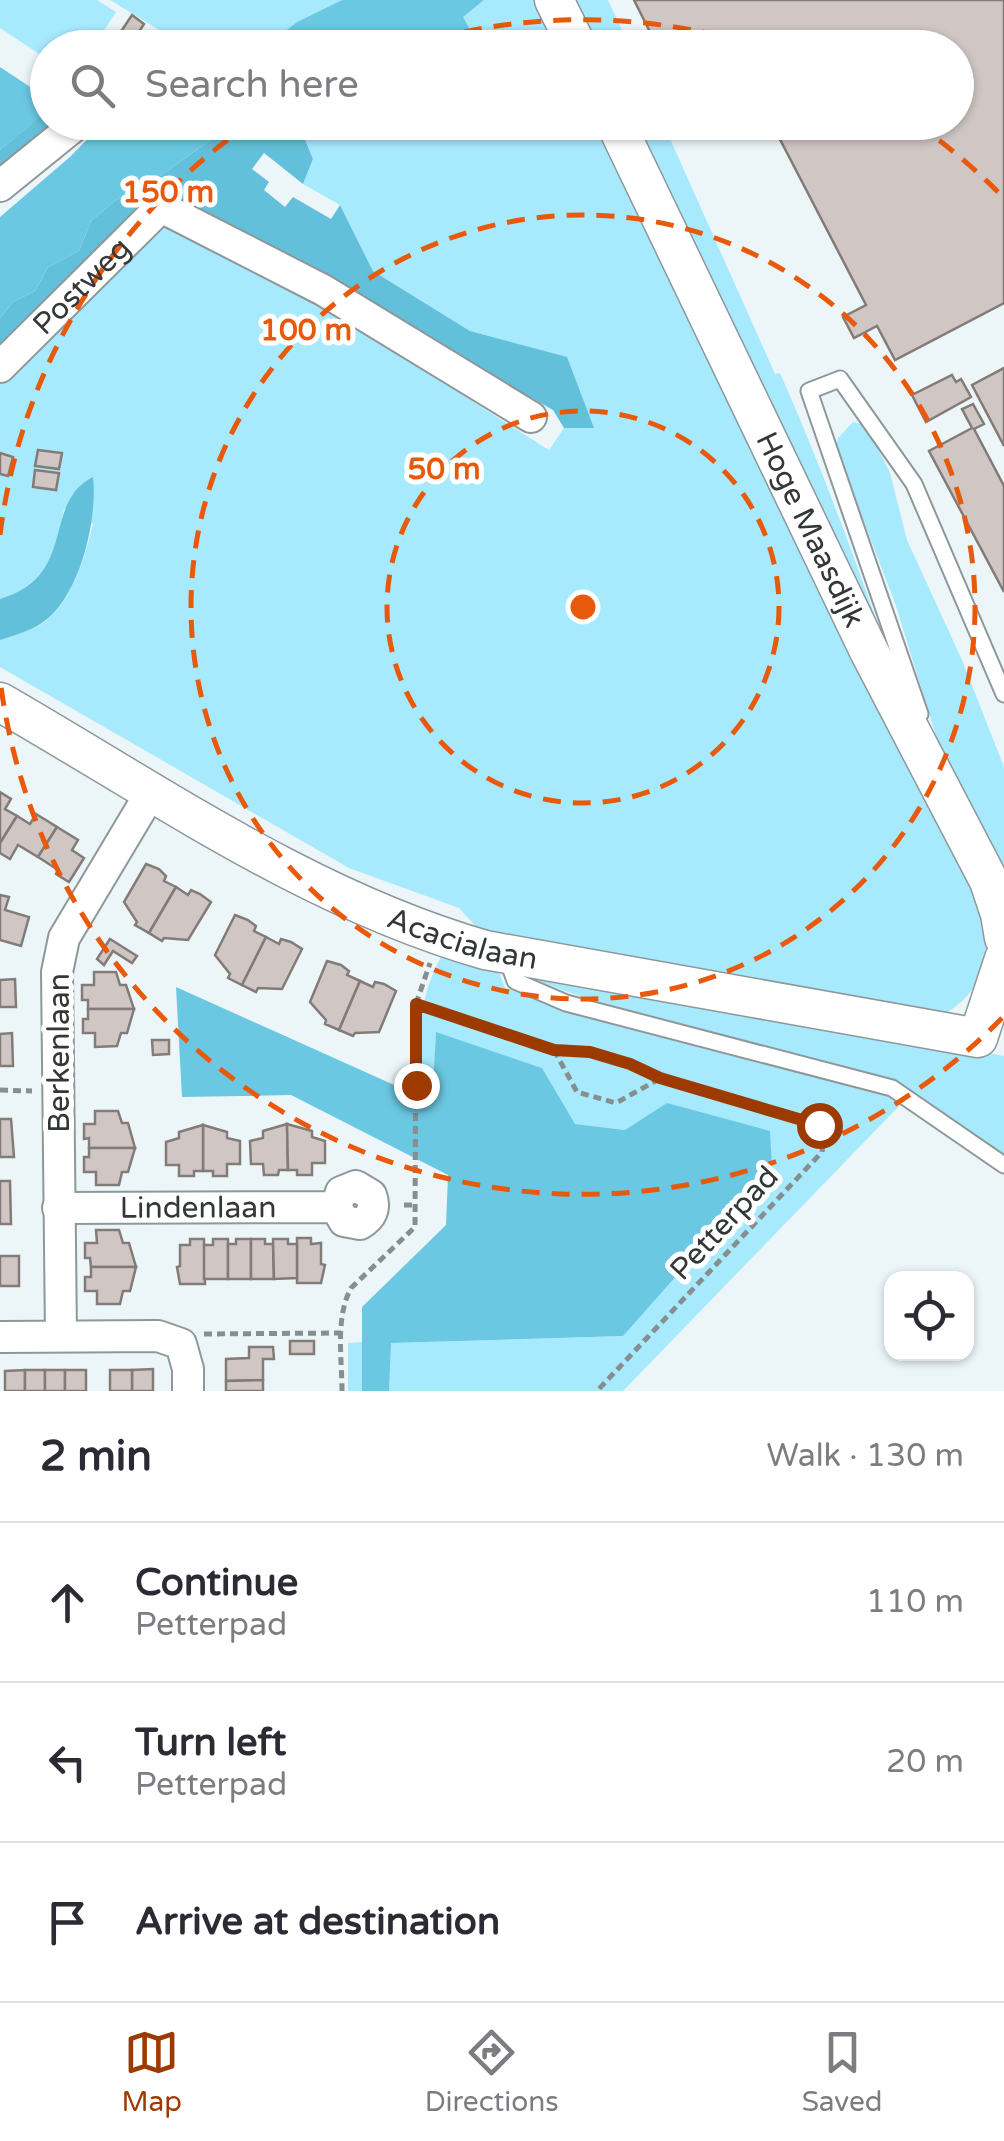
<!DOCTYPE html>
<html lang="en">
<head>
<meta charset="utf-8">
<style>
  :root { --surface:#fff; --page:#f7f7f7; --text:#2b2b33; --muted:#7c7c81; --line:#e1e1e2; --accent:#9d3a00 }
  body { margin:0; font-family:"Varela Round",sans-serif; background:var(--page); color:var(--text) }
  .controls { position:absolute; right:30px; bottom:30px; display:grid; overflow:hidden; border-radius:20px; box-shadow:0 2px 8px #0004 }
  .controls button { width:90px; height:90px; display:grid; place-items:center; padding:0; border:0; border-bottom:2px solid var(--line); background:var(--surface); color:var(--text); font:50px sans-serif }
  .stop { position:absolute; width:30px; height:30px; margin:-22px; border:8px solid #9d3a00; border-radius:50%; background:#fff }
  .stop.end { background:#9d3a00; border-color:#fff; box-shadow:0 2px 10px #0008 }
  .list { margin:0; padding:0; list-style:none }
  h2 { display:flex; justify-content:space-between; align-items:center; height:130px; margin:0; padding:0 40px; font-size:42px }
  h2 small { font-size:32px; font-weight:400; color:var(--muted) }
  .list li { display:grid; grid-template-columns:65px 1fr auto; gap:30px; align-items:center; box-sizing:border-box; height:160px; padding:0 40px; border-top:2px solid var(--line) }
  .list b { display:block; font-size:38px; white-space:nowrap }
  .list p { margin:0; font-size:32px; white-space:nowrap; color:var(--muted) }
  .list em { font-size:32px; font-style:normal; color:var(--muted) }
  .icon { flex:none; width:55px; height:55px; fill:none; stroke:currentColor; stroke-width:2; stroke-linecap:round; stroke-linejoin:round }
  .map { position:relative; flex:none; width:1004px; height:1391px; overflow:hidden }
  .search { position:absolute; background:var(--surface); box-shadow:0 2px 8px #0004; left:30px; right:30px; top:30px; height:110px; display:flex; align-items:center; gap:25px; box-sizing:border-box; padding:0 35px; border-radius:55px; color:var(--muted); font-size:38px }
  .sheet { height:610px; background:var(--surface) }
  nav { display:flex; justify-content:space-around; align-items:center; box-sizing:border-box; height:140px; border-top:2px solid var(--line); background:var(--surface); font-size:28px; color:var(--muted) }
  nav a { display:grid; justify-items:center; gap:5px }
  nav .on { color:var(--accent) }
  .map>svg:first-child { display:block }
  .green { fill:#a7eafe }
  .forest { fill:#63c0da }
  .water { fill:#6bc8e2 }
  .building { fill:#d0c7c4; stroke:#837b78; stroke-width:2.5 }
  .lines { fill:none; stroke-linecap:round; stroke-linejoin:round }
  .service-casing { stroke:#8e979a; stroke-width:19 }
  .minor-casing { stroke:#8e979a; stroke-width:34 }
  .tertiary-casing { stroke:#8e979a; stroke-width:41 }
  .path { stroke:#878e90; stroke-width:5; stroke-dasharray:8 5; stroke-linecap:butt }
  .service { stroke:#fff; stroke-width:15 }
  .minor { stroke:#fff; stroke-width:30 }
  .tertiary { stroke:#fff; stroke-width:38 }
  .route { stroke:#9d3a00; stroke-width:12 }
  .ring { fill:none; stroke:#e8590c; stroke-width:5; stroke-dasharray:18 12 }
  .labels { text-anchor:middle; stroke-width:10; stroke-linejoin:round; paint-order:stroke }
  .street-label { font-size:30px; fill:#333738; stroke:#fff }
  .centre { fill:#e8590c; stroke:#fff; stroke-width:5 }
  .ring-label { font-size:30px; text-anchor:middle; font-weight:bold; fill:#e8590c; stroke:#fff; stroke-width:10; stroke-linejoin:round; paint-order:stroke }
</style>
</head>
<body>
<div class="map">
<svg width="1004" height="1391" viewBox="0 0 1004 1391">
  <rect width="100%" height="100%" fill="#ecf6f9"/>
  <g class="green">
    <path d="M0,0H97L116,12L93,47L48,48L47,59L0,28Z"/>
    <path d="M110,0H342L297,22L264,48L162,47L159,30Z"/>
    <path d="M484,0H536L563,48H433L468,28L462,17Z"/>
    <path d="M564,0H608L630,47H585Z"/>
    <path d="M298,123H601L992,914C989,961 984,992 940,1017L481,932L459,908L349,868L0,667V640C12,635 26,632 38,626C70,609 85,557 93,524L64,509C56,552 46,585 0,599V369L163,215L369,336L549,450L564,428H592L567,358L470,331L373,271L340,205L303,184L313,159Z"/>
    <path d="M620,123H663L775,374L780,373C825,474 862,578 898,682Z"/>
    <path d="M853,422L867,426L890,473L907,540L962,660L1004,767V864L998,863L945,765L895,603L836,449L838,438Z"/>
    <path d="M444,951L495,962L505,988L583,1016L874,1087L904,1101L623,1391H389L390,1343L623,1336L625,1130L574,1124L542,1068L436,1033L433,1102L421,1098C420,1038 414,1006 444,951Z"/>
    <path d="M530,970L1004,1056V1154L902,1084L588,999L540,982Z"/>
    <path d="M362,1342V1391H348V1343Z"/>
  </g>
  <g class="forest">
    <path d="M47,111L48,122L73,123L0,181V150Z"/>
    <path d="M234,123H298L313,159L303,184L264,153L252,169L269,182L264,190L285,207L293,197L331,219L340,205L373,271L470,331L567,357L594,428H564L553,410L326,281L162,200L0,357V318L13,302L35,291L48,267L79,251L91,221L116,200L145,187Z"/>
    <path d="M93,477C98,520 79,604 37,626C26,632 12,636 0,640V599C79,575 41,503 93,477Z"/>
  </g>
  <g class="water">
    <path d="M342,0H484L463,17L469,28L433,47H265L297,22Z"/>
    <path d="M0,67L47,98L48,111L0,150Z"/>
    <path d="M104,122L234,123L145,187L116,200L91,221L79,251L48,267L35,291L13,302L0,318V217L71,156Z"/>
    <path d="M176,987L432,1102L436,1032L542,1068L575,1124L625,1130L667,1103L770,1131L772,1168L623,1336L391,1343L389,1391H362V1307L446,1225L448,1175L291,1095L182,1097Z"/>
  </g>
  <g class="building">
    <path d="M634,0H1004V303L895,360L877,326L854,338L843,317L866,305L771,122H956V48H731L729,42L718,48H658Z"/>
    <path d="M132,15L144,24L135,38L148,48H116L112,45Z"/>
    <path d="M1004,368V446L972,385Z"/>
    <path d="M952,375L956,382L961,379L971,397L926,422L912,395Z"/>
    <path d="M973,404L984,424L974,429L1004,486V592L929,451L972,428L962,409Z"/>
    <path d="M38,450L62,453L59,469L35,466Z"/>
    <path d="M0,453L13,457L8,476L0,474Z"/>
    <path d="M35,470L59,473L56,490L33,487Z"/>
    <path d="M0,792L11,799L5,809L17,816L0,843Z"/>
    <path d="M36,814L57,827L38,857L18,845L10,859L0,853V843L17,816L30,824Z"/>
    <path d="M57,827L78,840L72,850L84,858L69,882L56,874L58,870L38,857Z"/>
    <path d="M146,864L159,869L166,876L164,881L176,887L149,933L135,925L137,922L124,902Z"/>
    <path d="M176,887L188,895L191,890L200,894L211,902L188,940L164,938L162,941L149,933Z"/>
    <path d="M0,895L9,897L5,910L29,917L21,946L0,940Z"/>
    <path d="M235,915L248,920L256,926L254,931L266,937L242,985L228,978L230,974L215,955Z"/>
    <path d="M266,937L279,944L281,939L291,942L302,949L282,989L258,988L256,992L242,985Z"/>
    <path d="M110,939L137,956L132,963L113,951L104,965L97,959Z"/>
    <path d="M327,961L341,965L349,971L347,975L360,981L339,1030L325,1024L326,1020L310,1002Z"/>
    <path d="M94,972H116L120,985H126L134,1009H88V1000H82V985H94Z"/>
    <path d="M15,979L16,1007H0V980Z"/>
    <path d="M360,981L373,987L375,982L384,984L396,991L379,1032L355,1033L353,1036L339,1030Z"/>
    <path d="M88,1009H134L127,1033H121L117,1046L95,1047V1033H83V1019H88Z"/>
    <path d="M12,1033L13,1066H0V1034Z"/>
    <path d="M152,1040H169V1054L153,1055Z"/>
    <path d="M95,1111H118L122,1123H128L135,1148H89V1138L84,1139V1124H95Z"/>
    <path d="M0,1119H11L14,1157H0Z"/>
    <path d="M287,1124L288,1170H279L278,1175H264L263,1164H251L250,1141L263,1138V1131Z"/>
    <path d="M287,1124L312,1131V1137L325,1141V1163H312V1175H297V1170H288Z"/>
    <path d="M203,1125L227,1132V1138L240,1141V1164H227V1176H213V1171H203Z"/>
    <path d="M203,1125V1171H194V1176H179V1165H166V1142L179,1138V1132Z"/>
    <path d="M89,1148H135L128,1172H122L119,1185H96V1172H84V1157H89Z"/>
    <path d="M0,1181H10L11,1224H0Z"/>
    <path d="M96,1230H119L123,1243H129L136,1267H91L90,1258H85V1243H97Z"/>
    <path d="M297,1238H311V1244L321,1243V1264L325,1265L321,1283H297Z"/>
    <path d="M190,1239H204L205,1284H180L177,1267L180,1266V1245H190Z"/>
    <path d="M213,1239H228V1279H204V1245H213Z"/>
    <path d="M236,1239H251V1279H228V1244H236Z"/>
    <path d="M251,1239H265V1244H273L274,1279H251Z"/>
    <path d="M273,1239H288V1244H297V1278L274,1279Z"/>
    <rect x="0" y="1256" width="19" height="30"/>
    <path d="M91,1267H136L130,1291H123L120,1304H97V1291H85V1277H91Z"/>
    <rect x="290" y="1341" width="24" height="13"/>
    <path d="M249,1347H273L274,1359H263V1380L226,1381V1359L249,1358Z"/>
    <path d="M153,1369V1391H132V1370Z"/>
    <path d="M25,1370V1391H5V1371Z"/>
    <rect x="25" y="1370" width="20" height="21"/>
    <rect x="45" y="1370" width="20" height="21"/>
    <rect x="65" y="1370" width="21" height="21"/>
    <rect x="110" y="1370" width="22" height="21"/>
    <path d="M263,1380V1391H226V1381Z"/>
  </g>
  <g class="lines">
    <g class="service-casing">
      <g id="service">
        <path d="M920,714L809,391L840,379L914,484L1004,694"/>
        <path d="M506,955L515,981L566,1003L892,1088L1004,1165"/>
      </g>
    </g>
    <g class="minor-casing">
      <g id="minor">
        <path d="M0,186L79,122"/>
        <path id="s1" d="M0,367L161,207L323,290L531,417"/>
        <path id="s2" d="M58,1208L336,1207L341,1192L356,1186L371,1195C376,1208 372,1217 360,1224L344,1221L336,1207"/>
        <path d="M61,1336L57,972L64,938L150,794"/>
        <path d="M0,1337L158,1336L181,1344L188,1369V1391"/>
      </g>
    </g>
    <g class="tertiary-casing">
      <g id="tertiary">
        <path d="M554,0L578,48"/>
        <path id="s3" d="M615,122L869,651L989,881L1000,914L1004,938"/>
        <path id="s4" d="M0,702C158,793 308,899 485,950L978,1038L1004,959"/>
      </g>
    </g>
    <g class="path">
      <path d="M416,1004L554,1050L590,1053L630,1064L660,1078L819,1125L824,1138L822,1152L597,1391"/>
      <path d="M554,1050L577,1092L616,1103L659,1079"/>
      <path d="M0,1090L32,1091"/>
      <path d="M404,1205H416"/>
      <path d="M204,1334L341,1333"/>
      <path d="M342,1391C342,1358 335,1318 351,1288L415,1227L416,1004L430,963"/>
    </g>
    <use href="#service" class="service"/>
    <use href="#minor" class="minor"/>
    <use href="#tertiary" class="tertiary"/>
  </g>
  <g class="lines">
    <path class="route" d="M416,1085V1004L554,1050L590,1052L630,1064L660,1078L819,1125"/>
  </g>
  <g class="ring">
    <circle cx="583" cy="607" r="196"/>
    <circle cx="583" cy="607" r="392"/>
    <path d="M1002 1018A587 587 0 0 1 0 679M0 535A587 587 0 0 1 251 123M406 47A587 587 0 0 1 760 47M915 123A587 587 0 0 1 1002 196"/>
  </g>
  <g class="labels">
    <g class="street-label">
      <text dy="10" stroke="none"><textPath href="#s1" startOffset="115">Postweg</textPath></text>
      <text dy="10" stroke="none"><textPath href="#s3" startOffset="452">Hoge Maasdijk</textPath></text>
      <text dy="10" stroke="none"><textPath href="#s4" startOffset="522">Acacialaan</textPath></text>
      <text transform="translate(59 1053) rotate(-90)" y="10">Berkenlaan</text>
      <text dy="10" stroke="none"><textPath href="#s2" startOffset="140">Lindenlaan</textPath></text>
      <text transform="translate(724 1223) rotate(-47)" y="10">Petterpad</text>
    </g>
  </g>
  <circle cx="583" cy="607" r="15" class="centre"/>
  <g class="ring-label">
    <text x="168" y="202">150 m</text>
    <text x="306" y="340">100 m</text>
    <text x="444" y="479">50 m</text>
  </g>
</svg>
<div class="controls">
<button><svg class="icon" aria-label="locate" viewBox="0 0 24 24"><circle cx="12" cy="12" r="6"/><path d="M12 2v4M12 18v4M2 12h4M18 12h4"/></svg></button>
</div>
<div class="stop" style="left:819px;top:1125px"></div>
<div class="stop end" style="left:416px;top:1085px"></div>
<div class="search"><svg class="icon" aria-label="search" viewBox="0 0 24 24"><circle cx="10" cy="10" r="6"/><path d="M15 15l6 6"/></svg>Search here</div>
</div>
<section class="sheet">
<h2>2 min<small>Walk · 130 m</small></h2>
<ul class="list">
<li><svg class="icon" aria-label="ahead" viewBox="0 0 24 24"><path d="M12 20V5M6 11l6-6 6 6"/></svg><div><b>Continue</b><p>Petterpad</p></div><em>110 m</em></li>
<li><svg class="icon" aria-label="left" viewBox="0 0 24 24"><path d="M17 20v-9H6M10 6l-5 5 5 5"/></svg><div><b>Turn left</b><p>Petterpad</p></div><em>20 m</em></li>
<li><svg class="icon" aria-label="arrive" viewBox="0 0 24 24"><path d="M6 21V4h12l-3 4 3 4H6"/></svg><div><b>Arrive at destination</b></div></li>
</ul>
</section>
<nav>
<a class="on"><svg class="icon" aria-label="map" viewBox="0 0 24 24"><path d="M3 6l6-2 6 2 6-2v14l-6 2-6-2-6 2zM9 4v14M15 6v14"/></svg>Map</a>
<a><svg class="icon" aria-label="directions" viewBox="0 0 24 24"><path d="M12 3l9 9-9 9-9-9zM9 14v-3h6M13 9l2 2-2 2"/></svg>Directions</a>
<a><svg class="icon" aria-label="saved" viewBox="0 0 24 24"><path d="M7 4h10v16l-5-4-5 4z"/></svg>Saved</a>
</nav>
</body>
</html>
